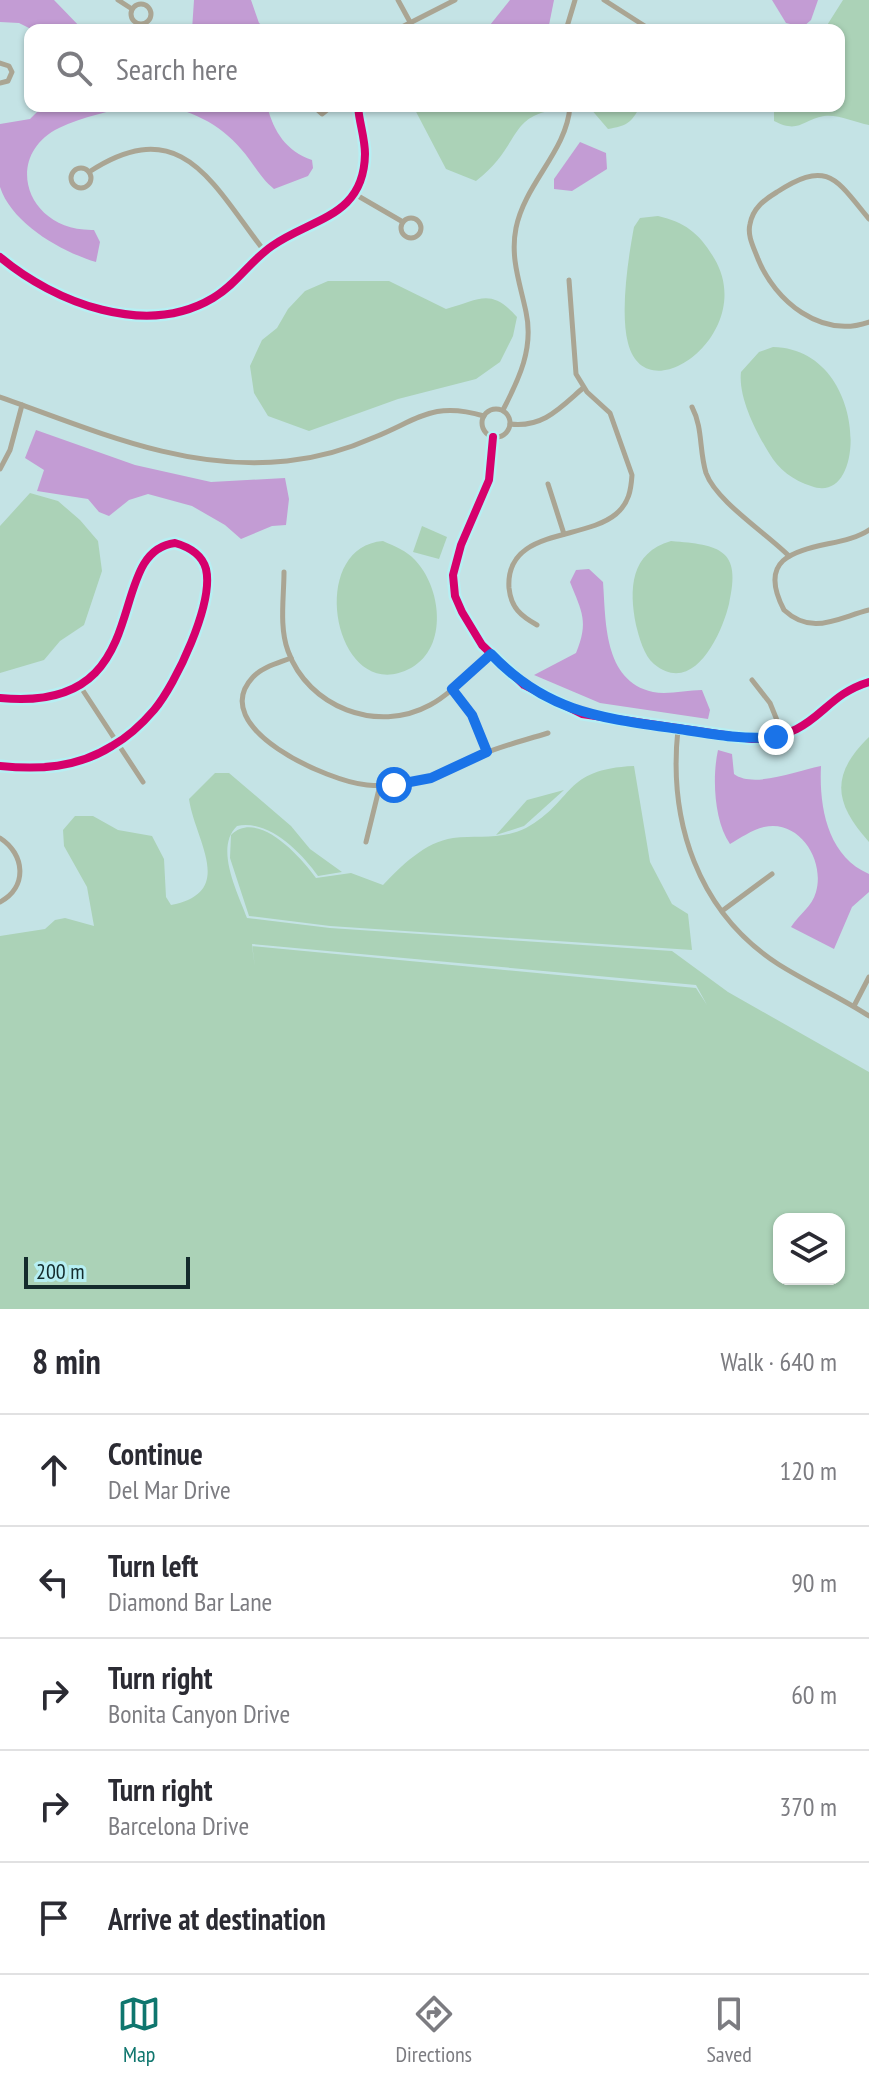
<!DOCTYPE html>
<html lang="en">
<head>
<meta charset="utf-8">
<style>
  :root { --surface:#fff; --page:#f2f2f3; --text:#2b2b33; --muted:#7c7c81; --line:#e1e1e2; --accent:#0f766e }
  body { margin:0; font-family:"PT Sans Narrow",sans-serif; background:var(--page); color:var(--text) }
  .controls { position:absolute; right:24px; bottom:24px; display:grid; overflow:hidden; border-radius:16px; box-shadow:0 2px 6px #0004 }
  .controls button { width:72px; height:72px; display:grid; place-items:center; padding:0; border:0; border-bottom:2px solid var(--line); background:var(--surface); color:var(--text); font:40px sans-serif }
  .scale { position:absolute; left:24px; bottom:20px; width:166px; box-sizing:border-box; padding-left:8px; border:4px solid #142b2c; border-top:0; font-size:22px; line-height:28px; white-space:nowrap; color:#142b2c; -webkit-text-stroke:6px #b6eff3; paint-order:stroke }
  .stop { position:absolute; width:24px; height:24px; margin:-18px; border:6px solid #1a73e8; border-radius:50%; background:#fff }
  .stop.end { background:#1a73e8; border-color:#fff; box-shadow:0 2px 8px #0008 }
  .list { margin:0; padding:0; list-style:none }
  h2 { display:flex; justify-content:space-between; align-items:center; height:104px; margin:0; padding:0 32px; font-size:34px }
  h2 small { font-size:26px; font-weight:400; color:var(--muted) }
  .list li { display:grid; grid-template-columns:52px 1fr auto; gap:24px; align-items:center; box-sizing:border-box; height:112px; padding:0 32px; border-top:2px solid var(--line) }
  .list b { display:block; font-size:30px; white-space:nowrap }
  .list p { margin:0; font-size:26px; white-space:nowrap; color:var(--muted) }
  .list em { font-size:26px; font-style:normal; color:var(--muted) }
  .icon { flex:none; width:44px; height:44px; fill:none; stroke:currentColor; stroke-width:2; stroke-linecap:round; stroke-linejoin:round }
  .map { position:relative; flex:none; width:869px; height:1309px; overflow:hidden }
  .search { position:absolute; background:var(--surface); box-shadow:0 2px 6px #0004; left:24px; right:24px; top:24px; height:88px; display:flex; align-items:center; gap:20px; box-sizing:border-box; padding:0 28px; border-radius:16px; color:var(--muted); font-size:30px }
  .sheet { height:664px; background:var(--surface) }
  nav { display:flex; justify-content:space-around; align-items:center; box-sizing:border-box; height:112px; border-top:2px solid var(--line); background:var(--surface); font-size:22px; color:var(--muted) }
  nav a { display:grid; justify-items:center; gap:4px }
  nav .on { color:var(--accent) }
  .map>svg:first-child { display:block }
  .green { fill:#abd2b7; fill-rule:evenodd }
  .water { fill:#c39cd4 }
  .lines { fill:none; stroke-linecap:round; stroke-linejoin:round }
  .minor { stroke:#aaa593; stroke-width:5 }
  .cycleway-casing { stroke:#b6eff3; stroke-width:13 }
  .cycleway { stroke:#d6006c; stroke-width:8 }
  .route { stroke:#1a73e8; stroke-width:10 }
</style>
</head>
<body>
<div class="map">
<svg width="869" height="1309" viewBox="0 0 869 1309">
  <rect width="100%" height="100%" fill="#c4e3e5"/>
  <g class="green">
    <path d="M843,0H869V125C855,122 837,114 824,116C802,120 799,134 774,121V106H839V30H824Z"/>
    <path d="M413,106H640C632,123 626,126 608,129L590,108C500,106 530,139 476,181L446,169Z"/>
    <path d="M658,216C685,222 700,234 714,258C759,332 646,415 628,343C620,312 628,259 634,227L640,218Z"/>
    <path d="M328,281H389L446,309C480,300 490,287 517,317L513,336L500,362L476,379L398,399L309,431L268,416L254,393L250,366L262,340L277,328L288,309L305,291Z"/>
    <path d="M773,347C869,349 869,509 811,486C794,481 778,469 769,453C756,432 738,397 741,372L759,352Z"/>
    <path d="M30,493L58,501L80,520L98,541L102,571L84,625L60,641L44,660L0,673V526Z"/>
    <path d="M422,526L447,537L439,559L413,552Z"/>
    <path d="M383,541C394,546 407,551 415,560C441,587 449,647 411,668C335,709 304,547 383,541Z"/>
    <path d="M671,541C720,545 742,549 729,604C722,633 694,697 654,664C644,656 639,637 636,625C629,589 630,553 671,541Z"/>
    <path d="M869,737V842C834,803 830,775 869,737Z"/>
    <path d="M634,766L650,862L672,904L688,914L692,950L330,926L249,916L230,858L231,835C258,809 300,856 316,878L351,873L383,885C401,866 425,842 453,838C478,835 502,840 526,828C575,801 562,769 634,766Z"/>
    <path d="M229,773L291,826L310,849L342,872L318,876C301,852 268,819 237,826C214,848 238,893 247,918L330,928L672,951L728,992L869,1072V1309H0V936L45,929L55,920L65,918L94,926L87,887L64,846L63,830L75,816H93L118,830L152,836L164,859L166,897L171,905C237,892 195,841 189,799L215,773ZM252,944L696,985L707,1005L696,988L252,946L255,967ZM779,1219H839V1279H779Z"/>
    <path d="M564,790L524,826L496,835L527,800Z"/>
  </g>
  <g class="water">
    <path d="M0,0H54L83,30H33L19,23L0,22Z"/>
    <path d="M194,0H251L259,23L268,30H192Z"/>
    <path d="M510,0H554L548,30H486Z"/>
    <path d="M772,0H818L811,20L803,27L786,23Z"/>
    <path d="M43,106H137C112,110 82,117 59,128C2,156 26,232 94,230L100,242L96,262C62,252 12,224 0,187C0,170 0,142 0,124L30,119Z"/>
    <path d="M156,106H267C274,132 286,151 312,160L313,168L308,176L274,189C260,178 253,162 241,149C221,125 188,107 156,106Z"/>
    <path d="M580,142L606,153L607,169L572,191L554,189V179Z"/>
    <path d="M36,430L135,465L211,482L285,478L289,499L286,525L272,526L241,539L225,525L192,506L148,494L129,500L109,516L99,512L88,499L37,491L44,470L25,458Z"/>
    <path d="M589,569L603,582C606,620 603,681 653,692C668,695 686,690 702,690L710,710L708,719L600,703L534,675L576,653C589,622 582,612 570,582L576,570Z"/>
    <path d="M718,750L732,754L734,774C754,789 798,770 821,766C819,806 827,856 869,874V892L852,907L834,949L791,927C799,914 812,907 816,892C825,861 800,819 764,827C752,830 740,838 730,844C714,821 712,777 718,750Z"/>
  </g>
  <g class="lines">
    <g class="minor">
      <path d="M118,0L132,9"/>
      <path d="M398,0L410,22"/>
      <path d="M604,0L651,30"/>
      <circle cx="141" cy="14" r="10"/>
      <path d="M396,30L455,0"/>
      <path d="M566,30L575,0"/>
      <path d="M0,63L9,66L12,72L8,81L0,83"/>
      <path d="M313,106L322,114L332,106"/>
      <circle cx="81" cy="178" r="10"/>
      <path d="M89,172C182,111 213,185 265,252"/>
      <path d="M353,193L403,222"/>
      <circle cx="411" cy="228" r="10"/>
      <path d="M869,219C836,179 828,159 777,192C764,200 753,208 750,224C747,236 754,248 758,259C775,301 821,339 869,322"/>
      <path d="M0,257C55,303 146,338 213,298C237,284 250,261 272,246C312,218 364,217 365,154C365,138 359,122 358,106"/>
      <path d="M0,397C94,430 185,472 287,461C317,458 348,449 375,437C419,419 433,401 484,416"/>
      <path d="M692,407C703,428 699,450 706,473C716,501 766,533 789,556"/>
      <circle cx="496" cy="423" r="14"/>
      <path d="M503,410C519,379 534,348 526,312C520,283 510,258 516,228C525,183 567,151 570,106"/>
      <path d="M510,424C543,428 560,408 583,388"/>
      <path d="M493,437L489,480L461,545L453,575L455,596L462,612L482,645L524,685L582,714L752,739C819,737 819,697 869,682"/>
      <path d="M0,469L10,450L22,405"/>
      <path d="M548,484L564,534"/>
      <path d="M869,530C836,553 746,537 784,610C812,636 837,618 869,610"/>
      <path d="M284,572C284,597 279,627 288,651C308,707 377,734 430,705C452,693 471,671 491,654"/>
      <path d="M537,625C521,616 511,608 509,588C505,528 584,541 616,514C629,503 631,490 632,475L610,413L587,392L576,374L569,280"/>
      <path d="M291,658C278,663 262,667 253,677C205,728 330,782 367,785C415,789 441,771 483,754C504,745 526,740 548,733"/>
      <path d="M752,680L770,703L783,735"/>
      <path d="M80,686L143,782"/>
      <path d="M452,689L472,715L487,752"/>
      <path d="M0,698C161,714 101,552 175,543C189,547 202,554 206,569C214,603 176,684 154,710C142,724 128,737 112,746C77,768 39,770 0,766"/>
      <path d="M678,729C668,822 698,912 778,964C808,983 840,997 869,1016"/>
      <path d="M0,838C25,854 28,887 0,902"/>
      <path d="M366,842L380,785"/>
      <path d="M722,911L772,874"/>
      <path d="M854,1006L869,977"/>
    </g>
    <g class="cycleway-casing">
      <g id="cycleway">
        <path d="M0,257C55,303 146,338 213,298C237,284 250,261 272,246C312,218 364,217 365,154C365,138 359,122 358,106"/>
        <path d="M493,437L489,480L461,545L453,575L455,596L462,612L482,645L524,685L582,714L752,739C819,737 819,697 869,682"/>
        <path d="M0,698C161,714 101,552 175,543C189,547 202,554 206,569C214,603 176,684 154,710C142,724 128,737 112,746C77,768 39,770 0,766"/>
      </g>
    </g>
    <use href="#cycleway" class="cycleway"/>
  </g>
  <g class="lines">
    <path class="route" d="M394,785L431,778L487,752L472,715L452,689L491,654C547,713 602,718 679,729C711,734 743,740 776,737"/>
  </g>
</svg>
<div class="controls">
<button><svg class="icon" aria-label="layers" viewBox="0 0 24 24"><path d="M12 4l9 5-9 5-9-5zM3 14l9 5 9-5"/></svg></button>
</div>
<div class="scale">200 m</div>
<div class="stop" style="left:394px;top:785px"></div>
<div class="stop end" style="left:776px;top:737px"></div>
<div class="search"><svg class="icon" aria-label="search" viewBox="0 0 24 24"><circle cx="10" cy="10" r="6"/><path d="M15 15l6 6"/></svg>Search here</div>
</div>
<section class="sheet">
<h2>8 min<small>Walk · 640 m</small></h2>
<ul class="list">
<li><svg class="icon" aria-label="ahead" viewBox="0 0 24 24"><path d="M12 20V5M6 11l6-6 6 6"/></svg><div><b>Continue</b><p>Del Mar Drive</p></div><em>120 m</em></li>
<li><svg class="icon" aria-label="left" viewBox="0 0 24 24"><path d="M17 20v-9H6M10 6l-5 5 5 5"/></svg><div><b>Turn left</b><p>Diamond Bar Lane</p></div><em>90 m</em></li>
<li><svg class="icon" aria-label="right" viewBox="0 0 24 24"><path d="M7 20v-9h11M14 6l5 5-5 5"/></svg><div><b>Turn right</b><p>Bonita Canyon Drive</p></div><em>60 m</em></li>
<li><svg class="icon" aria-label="right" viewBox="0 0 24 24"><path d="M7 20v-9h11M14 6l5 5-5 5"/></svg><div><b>Turn right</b><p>Barcelona Drive</p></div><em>370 m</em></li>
<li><svg class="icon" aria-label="arrive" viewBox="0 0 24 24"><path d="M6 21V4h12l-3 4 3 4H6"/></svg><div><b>Arrive at destination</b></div></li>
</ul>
</section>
<nav>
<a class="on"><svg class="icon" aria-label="map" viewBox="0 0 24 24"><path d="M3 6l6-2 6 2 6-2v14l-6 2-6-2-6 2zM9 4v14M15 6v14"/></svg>Map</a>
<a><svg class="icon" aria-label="directions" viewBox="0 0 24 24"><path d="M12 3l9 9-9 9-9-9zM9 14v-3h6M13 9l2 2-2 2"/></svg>Directions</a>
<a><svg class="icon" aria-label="saved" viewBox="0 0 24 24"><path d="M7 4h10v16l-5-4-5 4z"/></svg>Saved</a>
</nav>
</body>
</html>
